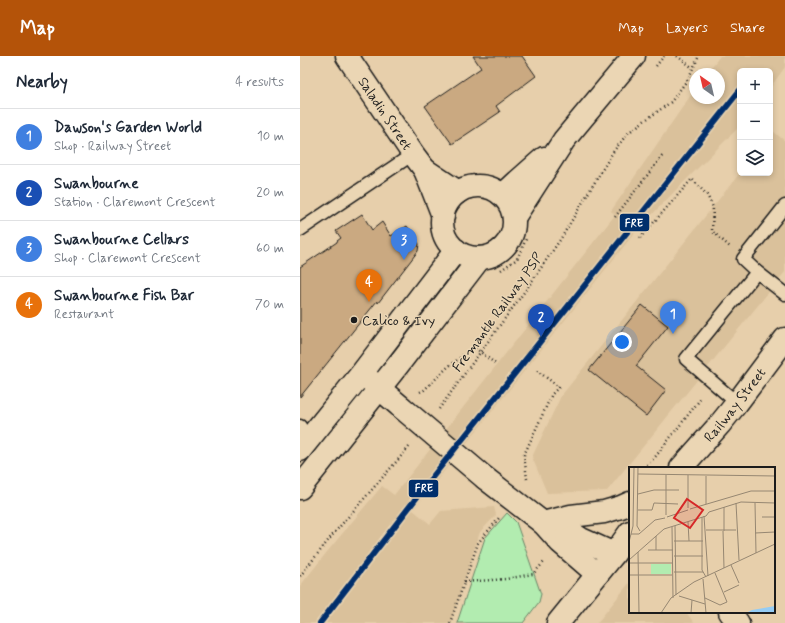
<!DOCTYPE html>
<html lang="en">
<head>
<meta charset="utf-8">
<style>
  :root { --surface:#fff; --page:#f6f6f7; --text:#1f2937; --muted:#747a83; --line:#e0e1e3; --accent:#b45309 }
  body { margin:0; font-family:Mynerve,sans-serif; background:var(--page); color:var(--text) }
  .controls { position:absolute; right:12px; top:12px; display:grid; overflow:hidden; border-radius:6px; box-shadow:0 2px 6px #0003 }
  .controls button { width:36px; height:36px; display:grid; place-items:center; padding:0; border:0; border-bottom:1px solid var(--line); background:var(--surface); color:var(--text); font:20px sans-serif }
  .compass { position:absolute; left:389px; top:12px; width:36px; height:36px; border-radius:50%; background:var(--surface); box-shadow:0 2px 6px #0003; rotate:326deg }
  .you { position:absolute; left:322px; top:286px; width:14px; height:14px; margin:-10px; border:3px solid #fff; border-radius:50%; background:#1a73e8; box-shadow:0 0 0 6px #1a73e833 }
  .badge { display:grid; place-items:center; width:26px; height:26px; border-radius:50%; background:var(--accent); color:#fff; font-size:13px; font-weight:700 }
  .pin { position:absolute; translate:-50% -33px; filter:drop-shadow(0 1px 2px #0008) }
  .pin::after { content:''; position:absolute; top:21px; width:14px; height:12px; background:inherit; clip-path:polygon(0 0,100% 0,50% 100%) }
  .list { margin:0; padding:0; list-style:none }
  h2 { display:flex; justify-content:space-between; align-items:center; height:52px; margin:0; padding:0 16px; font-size:17px }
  h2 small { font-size:13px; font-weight:400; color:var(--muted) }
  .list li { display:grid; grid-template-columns:26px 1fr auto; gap:12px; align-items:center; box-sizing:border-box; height:56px; padding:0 16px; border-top:1px solid var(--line) }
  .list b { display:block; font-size:15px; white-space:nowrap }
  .list p { margin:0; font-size:13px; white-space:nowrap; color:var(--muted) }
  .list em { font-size:13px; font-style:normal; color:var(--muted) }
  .icon { flex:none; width:22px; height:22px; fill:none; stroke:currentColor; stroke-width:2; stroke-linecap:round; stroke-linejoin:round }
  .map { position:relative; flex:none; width:485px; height:567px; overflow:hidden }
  header { display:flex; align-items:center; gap:24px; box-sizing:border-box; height:56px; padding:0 20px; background:var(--accent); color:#fff }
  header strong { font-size:19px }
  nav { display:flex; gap:22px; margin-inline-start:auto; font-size:14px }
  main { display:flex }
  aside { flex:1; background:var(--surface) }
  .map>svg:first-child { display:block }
  .built { fill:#dac19b }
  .green { fill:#b2ecb0; stroke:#678466 }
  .building { fill:#caa981; stroke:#1c1c1c }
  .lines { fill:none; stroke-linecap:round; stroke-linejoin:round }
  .lane-casing { stroke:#1c1c1c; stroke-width:15 }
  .street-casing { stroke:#1c1c1c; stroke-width:25 }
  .secondary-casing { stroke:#1c1c1c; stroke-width:25 }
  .path { stroke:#1c1c1c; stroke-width:2.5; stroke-dasharray:1 3; stroke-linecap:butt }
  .lane { stroke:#ebd6b4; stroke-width:12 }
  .street { stroke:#ebd6b4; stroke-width:22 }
  .secondary { stroke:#ebd6b4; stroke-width:22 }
  .street-bridge-casing { stroke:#1c1c1c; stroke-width:25; stroke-linecap:butt }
  .path-bridge { stroke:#1c1c1c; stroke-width:2.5; stroke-dasharray:1 3; stroke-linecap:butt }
  .street-bridge { stroke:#ebd6b4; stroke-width:22 }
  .rail-1-casing { stroke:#ebd6b4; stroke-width:9 }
  .rail-1 { stroke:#002f6c; stroke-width:6 }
  .poi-dot { fill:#1c1c1c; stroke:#ebd6b4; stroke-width:1.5 }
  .labels { text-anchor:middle; stroke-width:3; stroke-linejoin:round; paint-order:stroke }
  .street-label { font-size:14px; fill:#1c1c1c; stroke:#ebd6b4 }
  .poi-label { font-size:14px; fill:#1c1c1c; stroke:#ebd6b4; text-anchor:start }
  .inset-road { fill:none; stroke:#968772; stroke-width:1 }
  .view { fill:#d62828; fill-opacity:0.15; stroke:#d62828; stroke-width:2 }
  .inset-edge { fill:none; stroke:#1c1c1c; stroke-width:2 }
  .line-badge { stroke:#ebd6b4; stroke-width:1.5 }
  .badge-label { font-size:11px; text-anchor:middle; font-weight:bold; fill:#fff }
</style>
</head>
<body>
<header>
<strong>Map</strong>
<nav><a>Map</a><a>Layers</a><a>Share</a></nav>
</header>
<main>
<aside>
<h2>Nearby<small>4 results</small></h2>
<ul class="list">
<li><span class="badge" style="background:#3f7fe0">1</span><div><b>Dawson's Garden World</b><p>Shop · Railway Street</p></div><em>10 m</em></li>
<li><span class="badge" style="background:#1a4fb4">2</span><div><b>Swanbourne</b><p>Station · Claremont Crescent</p></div><em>20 m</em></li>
<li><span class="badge" style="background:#3f7fe0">3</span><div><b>Swanbourne Cellars</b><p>Shop · Claremont Crescent</p></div><em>60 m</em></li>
<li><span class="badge" style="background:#e8710a">4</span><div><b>Swanbourne Fish Bar</b><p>Restaurant</p></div><em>70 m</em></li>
</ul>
</aside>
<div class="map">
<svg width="485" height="567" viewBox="0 0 485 567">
  <rect width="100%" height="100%" fill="#e7cfab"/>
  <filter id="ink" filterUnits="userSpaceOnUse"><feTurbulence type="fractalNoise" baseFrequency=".025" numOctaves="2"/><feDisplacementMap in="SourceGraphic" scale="8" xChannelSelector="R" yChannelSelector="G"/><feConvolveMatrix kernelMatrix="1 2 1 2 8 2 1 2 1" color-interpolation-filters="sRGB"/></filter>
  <g filter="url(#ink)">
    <g class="built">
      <path d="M420,0H485V11L470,32V15H440V70L374,136L336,175L113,454L130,468L141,455L194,451L196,459L180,476L150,567H0V530L27,496L82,430L94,439L315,159L311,155L395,33V42H419V18H406Z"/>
      <path d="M474,76L485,85V216L307,435L247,437L232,401L261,340L440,117H470V80Z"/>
      <path d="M330,526V556H386L394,567H297Z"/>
    </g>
    <path class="green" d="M207,457L216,466L241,538L239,546L223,567H157L185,482Z"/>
    <g class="building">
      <path d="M173,0H222L236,20L196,50L200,56L152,88L125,50L181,12Z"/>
      <path d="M62,158L72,174L82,166L91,180L107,170L119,188L118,195L78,247L77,245L0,341V211L37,186V185L41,182L36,175Z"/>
      <path d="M342,249L368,270L336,310L366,334L346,360L289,314Z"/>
    </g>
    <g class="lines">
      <g class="lane-casing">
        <g id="lane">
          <path d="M485,150L443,203L457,216L485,238"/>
          <path d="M0,174L113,98"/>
          <path d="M437,347L386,303L457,216"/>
          <path d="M0,370L8,384"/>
        </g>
      </g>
      <g class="street-casing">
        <g id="street">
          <path id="s1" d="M47,0L113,98L125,114L143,160"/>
          <path d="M125,114L158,136"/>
          <path d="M65,320L101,351"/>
          <path d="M185,422L243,467L260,486L297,518"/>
          <path d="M245,468L268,474L281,483L314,498"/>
          <path d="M430,556L438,567"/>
        </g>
      </g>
      <g class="secondary-casing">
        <g id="secondary">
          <circle cx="178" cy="166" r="36"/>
          <path d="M203,139L218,125L244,102"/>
          <path d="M215,160L264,84L334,0"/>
          <path d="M0,394L62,317L156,194"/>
          <path id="s2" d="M381,412L420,368L437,347L485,283"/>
          <path d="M0,432L98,309L180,202"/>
          <path d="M243,467L271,460L304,456L321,451L330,447"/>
          <path d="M258,567L314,498L330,476"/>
        </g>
      </g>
      <g class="path">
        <path d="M377,0L393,12"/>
        <path d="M356,10L364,0"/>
        <path d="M315,161L363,99"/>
        <path d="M340,182L392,123L407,139L413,151L412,175L430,191"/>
        <path d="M201,214L217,203L227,181"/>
        <path d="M230,228L260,184L313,96L328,77L344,65L371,46L388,23L399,0"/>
        <path d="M120,336L124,334L148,311L174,291L197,309"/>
        <path d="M139,353L155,331"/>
        <path d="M344,412L356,400L402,341"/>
        <path d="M227,423L224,399L252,338L259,331L236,314"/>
        <path d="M0,520L35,476L110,390"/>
        <path d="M164,526L206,523L233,518L245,505"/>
        <path d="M150,567L178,487L199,462"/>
      </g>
      <use href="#lane" class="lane"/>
      <use href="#street" class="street"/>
      <use href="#secondary" class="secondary"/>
      <g class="street-bridge-casing">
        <path id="street-bridge" d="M101,351L185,422"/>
      </g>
      <path class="path-bridge" d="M155,331L230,228"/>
      <use href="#street-bridge" class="street-bridge"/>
      <g class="rail-1-casing">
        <path id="rail-1" d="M20,567L134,419L440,34"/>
      </g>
      <use href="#rail-1" class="rail-1"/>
    </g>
  </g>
  <circle class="poi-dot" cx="54" cy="264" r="4"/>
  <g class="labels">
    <g class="street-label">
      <text dy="5" stroke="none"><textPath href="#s1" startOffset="69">Saladin Street</textPath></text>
      <text transform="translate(197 256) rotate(-54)" y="5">Fremantle Railway PSP</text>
      <text dy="5" stroke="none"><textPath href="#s2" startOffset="83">Railway Street</textPath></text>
    </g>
    <g class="poi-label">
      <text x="62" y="269">Calico &amp; Ivy</text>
    </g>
  </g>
  <g transform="translate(329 411)">
    <rect width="146" height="146" fill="#e7cfab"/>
    <path d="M22,97H42V107H22Z" fill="#b2ecb0"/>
    <path d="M146,139V146H117L123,143Z" fill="#95ccf4"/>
    <path class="inset-road" d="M9,0L8,59L11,64M9,7L146,9M37,8V48M77,9V37M9,27L25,23H50M107,36L110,93M126,36L127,86M95,40V64M59,41V8M61,42L122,24H146M9,43H23L25,36L49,37M75,49L79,109M77,49L80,45L112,35L146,36M38,50L59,43M73,50V103L77,110M133,50H146M59,55L60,74M46,59L47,128M43,60L44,131M77,63H107M94,64L95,101M126,66L146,65M2,67H10L26,53L36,51M27,69V83M45,74H74M0,75L4,59L5,0M19,83H44M9,85L10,146M45,89H74M0,93L35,62L77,49M0,96H43M102,98L110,116M45,105H74M0,108H43M74,112L77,146M95,125L110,118M50,129L76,137M76,131L91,138L98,135L86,106M32,146L42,131L65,115L146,77M62,146L63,133"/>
    <path class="view" d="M58,32L74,43L61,61L45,51Z"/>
    <rect width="146" height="146" class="inset-edge"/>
  </g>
  <g class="line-badge">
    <rect x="319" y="157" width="31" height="19" rx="4" fill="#002f6c"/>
    <rect x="108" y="423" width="31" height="19" rx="4" fill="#002f6c"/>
  </g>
  <g class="badge-label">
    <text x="334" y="171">FRE</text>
    <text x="124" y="436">FRE</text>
  </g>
</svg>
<div class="controls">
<button>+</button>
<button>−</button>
<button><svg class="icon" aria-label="layers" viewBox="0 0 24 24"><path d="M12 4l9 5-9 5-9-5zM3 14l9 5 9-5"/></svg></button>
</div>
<svg class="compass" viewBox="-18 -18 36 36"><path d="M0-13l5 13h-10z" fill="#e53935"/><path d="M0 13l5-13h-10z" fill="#747a83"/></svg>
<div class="you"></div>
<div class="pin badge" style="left:373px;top:278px;background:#3f7fe0">1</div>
<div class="pin badge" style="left:241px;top:281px;background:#1a4fb4">2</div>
<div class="pin badge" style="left:104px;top:204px;background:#3f7fe0">3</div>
<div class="pin badge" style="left:69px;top:246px;background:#e8710a">4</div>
</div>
</main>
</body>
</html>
